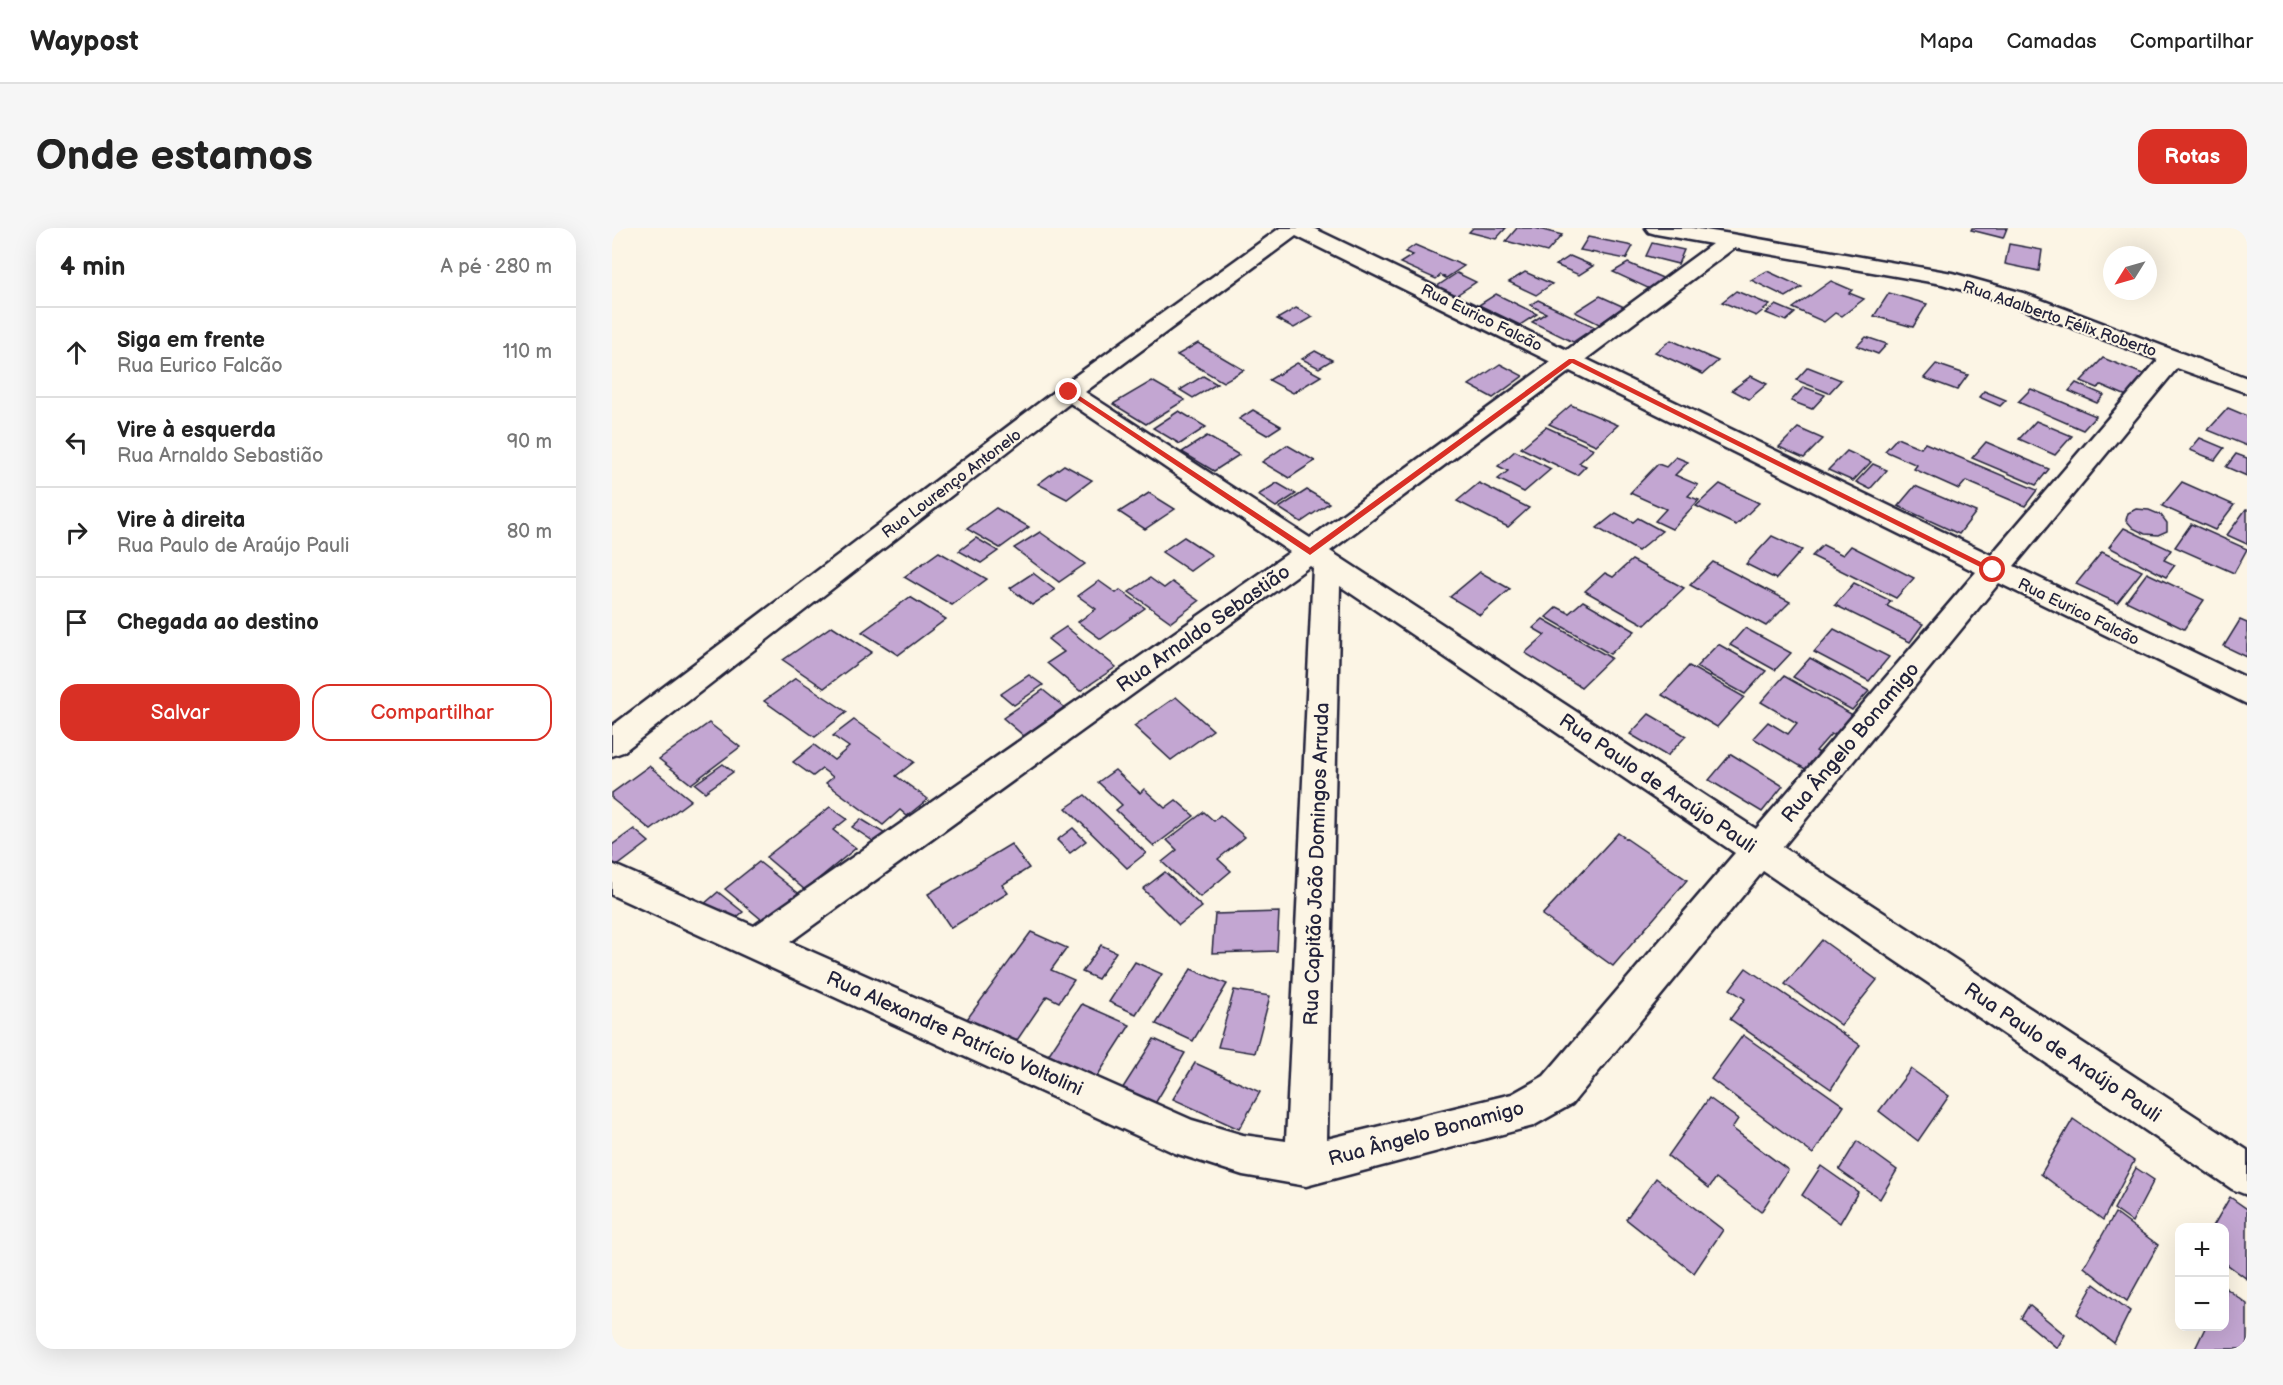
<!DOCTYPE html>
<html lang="pt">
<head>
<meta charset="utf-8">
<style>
  :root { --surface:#fff; --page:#f6f6f6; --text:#222; --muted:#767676; --line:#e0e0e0; --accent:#d93025 }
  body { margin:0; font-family:"Balsamiq Sans",sans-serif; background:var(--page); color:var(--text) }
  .controls { position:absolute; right:18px; bottom:18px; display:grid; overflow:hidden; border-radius:12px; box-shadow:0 6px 24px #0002 }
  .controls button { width:54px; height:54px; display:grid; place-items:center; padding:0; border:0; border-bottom:2px solid var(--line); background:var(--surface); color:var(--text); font:30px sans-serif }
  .compass { position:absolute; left:1491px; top:18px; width:54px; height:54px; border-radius:50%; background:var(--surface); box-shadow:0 6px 24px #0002; rotate:233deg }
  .stop { position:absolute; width:18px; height:18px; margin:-14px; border:4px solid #d93025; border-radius:50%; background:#fff }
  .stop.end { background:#d93025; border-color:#fff; box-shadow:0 2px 6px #0008 }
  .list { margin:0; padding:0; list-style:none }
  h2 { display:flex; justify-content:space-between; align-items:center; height:78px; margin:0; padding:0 24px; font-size:26px }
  h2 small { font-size:20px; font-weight:400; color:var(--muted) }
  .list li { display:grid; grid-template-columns:39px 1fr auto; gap:18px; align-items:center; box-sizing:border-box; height:90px; padding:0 24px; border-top:2px solid var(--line) }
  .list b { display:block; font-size:22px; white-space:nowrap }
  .list p { margin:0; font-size:20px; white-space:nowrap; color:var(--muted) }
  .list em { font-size:20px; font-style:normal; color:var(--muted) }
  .actions { display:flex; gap:12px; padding:18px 24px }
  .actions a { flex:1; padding:14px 0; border:2px solid var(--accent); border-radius:18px; text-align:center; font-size:21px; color:var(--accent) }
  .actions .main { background:var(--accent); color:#fff }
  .icon { flex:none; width:33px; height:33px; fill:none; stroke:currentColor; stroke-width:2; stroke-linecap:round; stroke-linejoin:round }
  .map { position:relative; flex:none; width:1635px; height:1121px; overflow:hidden; border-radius:18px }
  header { display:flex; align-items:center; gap:36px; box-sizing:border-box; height:84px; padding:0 30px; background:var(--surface); border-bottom:2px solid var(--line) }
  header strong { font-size:28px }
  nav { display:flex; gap:33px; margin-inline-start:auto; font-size:21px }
  .intro { display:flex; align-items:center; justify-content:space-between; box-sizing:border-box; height:144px; padding:0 36px }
  h1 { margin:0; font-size:42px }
  .button { padding:15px 27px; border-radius:18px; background:var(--accent); color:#fff; font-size:21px; font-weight:700 }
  main { display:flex; gap:36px; padding:0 36px }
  aside { flex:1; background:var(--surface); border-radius:18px; box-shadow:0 6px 24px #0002 }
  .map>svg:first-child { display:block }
  .building { fill:#c3a6d2; stroke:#22223b; stroke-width:1.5 }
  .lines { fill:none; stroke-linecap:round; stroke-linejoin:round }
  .street-casing { stroke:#22223b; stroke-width:5 }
  .street { fill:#fcf5e5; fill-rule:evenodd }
  .route { fill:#d93025 }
  .labels { text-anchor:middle; stroke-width:4.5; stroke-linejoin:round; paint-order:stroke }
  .far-street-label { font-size:16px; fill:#22223b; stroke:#fcf5e5 }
  .street-label { font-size:20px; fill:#22223b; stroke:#fcf5e5 }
</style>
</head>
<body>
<header>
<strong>Waypost</strong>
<nav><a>Mapa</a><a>Camadas</a><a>Compartilhar</a></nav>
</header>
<div class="intro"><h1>Onde estamos</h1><a class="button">Rotas</a></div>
<main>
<aside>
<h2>4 min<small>A pé · 280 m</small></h2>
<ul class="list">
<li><svg class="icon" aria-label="ahead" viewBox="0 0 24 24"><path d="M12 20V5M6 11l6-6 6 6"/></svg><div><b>Siga em frente</b><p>Rua Eurico Falcão</p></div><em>110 m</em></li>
<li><svg class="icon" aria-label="left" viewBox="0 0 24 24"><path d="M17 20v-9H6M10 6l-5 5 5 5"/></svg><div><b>Vire à esquerda</b><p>Rua Arnaldo Sebastião</p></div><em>90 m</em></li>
<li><svg class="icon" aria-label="right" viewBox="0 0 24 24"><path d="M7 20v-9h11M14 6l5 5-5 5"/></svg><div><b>Vire à direita</b><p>Rua Paulo de Araújo Pauli</p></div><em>80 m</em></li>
<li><svg class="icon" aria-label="arrive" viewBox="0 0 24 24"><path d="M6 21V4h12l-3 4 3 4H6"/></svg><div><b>Chegada ao destino</b></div></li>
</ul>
<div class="actions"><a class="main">Salvar</a><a>Compartilhar</a></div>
</aside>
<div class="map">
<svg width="1635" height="1121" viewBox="0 0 1635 1121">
  <rect width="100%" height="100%" fill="#fcf5e5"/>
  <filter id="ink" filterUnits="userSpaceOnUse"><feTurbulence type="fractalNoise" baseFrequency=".0167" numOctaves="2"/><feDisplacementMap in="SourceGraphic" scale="12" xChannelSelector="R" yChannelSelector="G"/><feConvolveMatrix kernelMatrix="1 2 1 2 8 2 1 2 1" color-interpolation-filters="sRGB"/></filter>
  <g filter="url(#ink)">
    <g class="building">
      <path d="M861,0H894L884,11L857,4Z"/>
      <path d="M905,0H923L950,7L935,24L894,13Z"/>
      <path d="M1360,0H1395L1391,10L1359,2Z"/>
      <path d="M976,9L1021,18L1014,31L968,22Z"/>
      <path d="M1040,15L1072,22L1066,36L1034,28Z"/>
      <path d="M1397,16L1430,22L1427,43L1393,36Z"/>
      <path d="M803,17L852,38L834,50L829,47L824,51L788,35L801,27L793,24Z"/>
      <path d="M958,28L981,38L967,47L944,37Z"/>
      <path d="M1016,35L1055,52L1040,62L1001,44Z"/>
      <path d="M1155,43L1190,59L1174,69L1139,52Z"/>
      <path d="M913,44L940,56L924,67L897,54Z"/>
      <path d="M845,45L864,54L843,68L824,59Z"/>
      <path d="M1219,53L1240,62L1237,65L1252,71L1230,88L1223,85L1212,94L1181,80Z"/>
      <path d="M1124,63L1158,77L1144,88L1110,74Z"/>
      <path d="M1277,65L1315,76L1301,99L1262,88Z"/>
      <path d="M884,66L925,86L908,97L867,77Z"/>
      <path d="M988,68L1012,79L987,96L963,84Z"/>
      <path d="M926,72L983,99L961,114L920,94L934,85L918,77Z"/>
      <path d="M1164,77L1183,85L1174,93L1154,85Z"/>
      <path d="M684,80L701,89L682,100L665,91Z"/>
      <path d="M1254,109L1275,116L1266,126L1245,118Z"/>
      <path d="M1059,112L1106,133L1091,146L1043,124Z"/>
      <path d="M586,115L632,142L611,154L565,127Z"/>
      <path d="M703,123L720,132L707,140L690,131Z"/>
      <path d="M1491,130L1536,148L1517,169L1489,157L1486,160L1469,153Z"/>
      <path d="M685,135L709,148L681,165L657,152Z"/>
      <path d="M888,136L911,148L881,170L857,157Z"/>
      <path d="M1324,136L1356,147L1345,162L1312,150Z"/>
      <path d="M1196,139L1229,152L1217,165L1184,152Z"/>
      <path d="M591,148L605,156L581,170L568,162Z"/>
      <path d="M1139,148L1155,156L1137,171L1120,162Z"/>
      <path d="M540,153L573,172L534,196L501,176Z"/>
      <path d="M1464,155L1492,167L1485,175L1457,163Z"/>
      <path d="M1192,159L1213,167L1200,181L1179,173Z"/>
      <path d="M1419,161L1484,188L1471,202L1406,174Z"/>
      <path d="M1372,163L1394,172L1388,178L1367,169Z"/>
      <path d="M959,177L1006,197L984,217L937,196Z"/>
      <path d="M1616,180L1635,188V218L1596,202Z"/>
      <path d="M641,182L669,198L655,207L627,191Z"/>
      <path d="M567,183L594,199L568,216L541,200Z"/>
      <path d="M1424,193L1460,208L1443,227L1407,211Z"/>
      <path d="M934,199L982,221L967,235L974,238L965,247L909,220Z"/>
      <path d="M1186,200L1211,211L1192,230L1167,219Z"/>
      <path d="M595,208L627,227L602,243L570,224Z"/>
      <path d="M1285,210L1309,220L1313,215L1425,262L1413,278L1354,253L1347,261L1302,241L1305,237L1273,223Z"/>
      <path d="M1588,210L1612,220L1603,232L1578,222Z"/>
      <path d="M1374,214L1437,241L1424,257L1360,230Z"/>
      <path d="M675,217L703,233L677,250L650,234Z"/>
      <path d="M903,223L939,241L912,264L886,251L896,243L886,238Z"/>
      <path d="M1235,223L1259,234L1241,253L1216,242Z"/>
      <path d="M1624,226L1635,230V248L1614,239Z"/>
      <path d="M1064,229L1076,234L1063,247L1086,257L1076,268L1087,272L1060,301L1043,293L1054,281L1018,265L1046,236L1054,239Z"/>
      <path d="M1261,236L1275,242L1258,261L1244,254Z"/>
      <path d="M452,237L480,252L455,271L426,256Z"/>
      <path d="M1570,254L1622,277L1603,302L1550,278Z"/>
      <path d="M665,255L684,266L664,279L646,267Z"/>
      <path d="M867,255L917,280L896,299L845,273Z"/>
      <path d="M1108,256L1147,275L1124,297L1084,278Z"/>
      <path d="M1303,258L1364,284L1347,306L1286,278Z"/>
      <path d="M695,262L717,275L689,294L667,280Z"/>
      <path d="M537,265L563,281L533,301L507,284Z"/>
      <path d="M384,280L417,299L388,320L355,301Z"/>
      <path d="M1524,281L1537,282L1549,287L1555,295V303L1546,307L1533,306L1521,300L1514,292L1516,285Z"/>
      <path d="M1634,281H1635V316L1615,307Z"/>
      <path d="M1004,285L1021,294L1026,290L1050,303L1026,323L985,300Z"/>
      <path d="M1579,296L1635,321L1622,345L1563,319Z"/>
      <path d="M1512,300L1559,322L1552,332L1563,337L1554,349L1497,319Z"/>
      <path d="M428,304L473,336L447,354L402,320Z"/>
      <path d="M1160,308L1190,322L1164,351L1134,336Z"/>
      <path d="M572,309L600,327L578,343L550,324Z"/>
      <path d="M364,310L386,323L369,335L347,323Z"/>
      <path d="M1211,317L1231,327L1239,318L1302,350L1284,370L1200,328Z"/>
      <path d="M327,324L375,351L340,377L292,349Z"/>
      <path d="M1490,324L1530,343L1505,375L1464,356Z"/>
      <path d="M1020,332L1072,360L1033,397L973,363L993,345L1001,349Z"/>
      <path d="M1101,334L1178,374L1154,398L1078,357Z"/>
      <path d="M868,344L898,361L868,387L838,369Z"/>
      <path d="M421,345L443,362L420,377L398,360Z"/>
      <path d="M1535,345L1592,372L1572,401L1514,373Z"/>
      <path d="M538,350L552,360L560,354L587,373L559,394L517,364Z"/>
      <path d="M487,353L504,365L508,362L533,380L489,411L466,394L484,381L466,368Z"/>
      <path d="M1242,355L1279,373L1275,378L1311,396L1298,414L1223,377Z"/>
      <path d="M298,369L334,391L286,427L250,404Z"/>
      <path d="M971,373L1023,403L998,426L934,389L945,379L957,385Z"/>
      <path d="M931,391L999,430L969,459L913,425L933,407L921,400Z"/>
      <path d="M1628,392L1635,395V429L1612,418Z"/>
      <path d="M220,398L260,424L212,460L171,432Z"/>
      <path d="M454,399L504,439L468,463L435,435L452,424L436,411Z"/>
      <path d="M1133,400L1179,425L1163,442L1118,417Z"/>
      <path d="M1222,401L1277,429L1257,453L1202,424Z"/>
      <path d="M1106,416L1154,443L1133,466L1084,439Z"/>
      <path d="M1198,430L1257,463L1240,482L1181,449Z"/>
      <path d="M1077,438L1132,469L1105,499L1050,467Z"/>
      <path d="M417,447L431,457L402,477L389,466Z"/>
      <path d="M1172,448L1246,490L1229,511L1219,506L1204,523L1214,529L1200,545L1141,510L1156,494L1176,506L1185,495L1149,474Z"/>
      <path d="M184,450L235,484L203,509L152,473Z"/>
      <path d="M431,462L452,479L412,508L391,490Z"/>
      <path d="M564,469L601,502L559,532L522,498Z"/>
      <path d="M1037,486L1074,508L1055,528L1018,506Z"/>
      <path d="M242,492L302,534L284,548L316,571L295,588L288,582L271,597L214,555L221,549L210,541L201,548L181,534L202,517L222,532L237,519L221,508Z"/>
      <path d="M97,495L128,519L79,556L47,531Z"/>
      <path d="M1119,526L1171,558L1150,584L1097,552Z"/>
      <path d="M111,536L121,544L93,564L83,556Z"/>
      <path d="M37,538L79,572L39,602L0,571V565Z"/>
      <path d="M503,542L528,565L532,561L553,580L564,572L582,588L542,618L504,582L510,577L486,554Z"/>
      <path d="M473,567L534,625L515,640L454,580Z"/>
      <path d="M218,579L235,591L221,602L244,620L193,662L154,629Z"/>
      <path d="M592,584L602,593L608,587L633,609L606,631L619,643L588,669L550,634L565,622L555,612Z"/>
      <path d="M249,591L280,610L270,619L240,599Z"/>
      <path d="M461,600L474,613L458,625L445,612Z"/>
      <path d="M22,601L37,614L0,642V617Z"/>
      <path d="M1006,605L1075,652L1001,738L930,687Z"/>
      <path d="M399,616L417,640L390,657L396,665L339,700L316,666Z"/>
      <path d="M147,634L190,668L155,696L113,661Z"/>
      <path d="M553,644L590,679L567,697L531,661Z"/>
      <path d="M106,664L131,684L115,697L91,677Z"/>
      <path d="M667,684L665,723L600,725L603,686Z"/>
      <path d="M419,704L455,720L439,742L462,752L447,774L435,768L399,821L350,798Z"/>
      <path d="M1210,712L1265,752L1229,797L1173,756Z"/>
      <path d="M489,717L504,724L486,751L470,744Z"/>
      <path d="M523,734L550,746L524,786L497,774Z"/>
      <path d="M1134,740L1248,817L1219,861L1118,791L1133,771L1118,761Z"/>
      <path d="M579,741L615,756L581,813L544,796Z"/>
      <path d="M622,762L658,768L643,825L606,819Z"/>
      <path d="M470,776L518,797L477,861L429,838Z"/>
      <path d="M1131,807L1232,878L1201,926L1099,851Z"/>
      <path d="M542,811L573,825L538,884L505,869Z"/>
      <path d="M583,835L648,864L627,901L561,871Z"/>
      <path d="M1299,841L1337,868L1306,913L1267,883Z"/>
      <path d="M1097,870L1126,891L1120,900L1176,942L1149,984L1104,950L1097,960L1056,928Z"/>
      <path d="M1461,891L1522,933L1491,992L1429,946Z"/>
      <path d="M1245,913L1285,942L1268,971L1227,942Z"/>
      <path d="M1209,938L1246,964L1228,995L1190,967Z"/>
      <path d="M1524,940L1542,952L1520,994L1502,981Z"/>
      <path d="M1044,950L1111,1002L1082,1045L1014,991Z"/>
      <path d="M1618,969L1635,981V1051L1612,1034V1000H1600Z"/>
      <path d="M1503,985L1546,1017L1515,1073L1472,1039Z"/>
      <path d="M1482,1056L1518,1083L1502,1115L1465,1086Z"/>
      <path d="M1614,1060L1635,1076V1121H1583L1594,1098H1612Z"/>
      <path d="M1417,1077L1453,1107L1445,1120L1409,1090Z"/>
    </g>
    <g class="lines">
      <g class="street-casing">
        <path id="street" d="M668,0H701L955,122L1100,16L1044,6L1037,4L1034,0H1080L1119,6L1340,45L1411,65L1635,150V165L1565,140L1402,338L1635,450V476L1387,355L1171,619L1635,922V967L1620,961L1151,643L960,876L921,898L694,958L631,947L563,925L0,667V636L142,698L678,324L458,175L11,524L0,528V498L448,159ZM684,8L939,134L698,310L473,164ZM1122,20L1330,56L1395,75L1546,132L1379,327L974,131ZM958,143L1364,344L1144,601L718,323ZM698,338L701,340L674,913L631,907L580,892L178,714ZM728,358L1123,625L932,848L900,866L715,911Z"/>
      </g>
      <use href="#street" class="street"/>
    </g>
  </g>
  <path class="route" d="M957,131H962L1385,342L1378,344L960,135L698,327L454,164L460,163L698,320Z"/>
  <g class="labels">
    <g class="far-street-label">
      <text transform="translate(870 89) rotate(26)" y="6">Rua Eurico Falcão</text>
      <text transform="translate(1448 90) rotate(19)" y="6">Rua Adalberto Félix Roberto</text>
      <text transform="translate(339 255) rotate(-37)" y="6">Rua Lourenço Antonelo</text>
      <text transform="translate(1467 383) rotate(26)" y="6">Rua Eurico Falcão</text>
    </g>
    <g class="street-label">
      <text transform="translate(591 400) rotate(-35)" y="7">Rua Arnaldo Sebastião</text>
      <text transform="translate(1238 514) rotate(-50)" y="7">Rua Ângelo Bonamigo</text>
      <text transform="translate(1046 555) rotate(34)" y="7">Rua Paulo de Araújo Pauli</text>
      <text transform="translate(704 636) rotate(-88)" y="7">Rua Capitão João Domingos Arruda</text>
      <text transform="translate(343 805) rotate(24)" y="7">Rua Alexandre Patrício Voltolini</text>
      <text transform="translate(1451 824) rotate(34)" y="7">Rua Paulo de Araújo Pauli</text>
      <text transform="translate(814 905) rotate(-15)" y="7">Rua Ângelo Bonamigo</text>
    </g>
  </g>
</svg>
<div class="controls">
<button>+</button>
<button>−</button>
</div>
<svg class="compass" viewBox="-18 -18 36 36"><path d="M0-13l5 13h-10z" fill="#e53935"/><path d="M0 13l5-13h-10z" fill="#767676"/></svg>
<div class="stop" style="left:1381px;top:342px"></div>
<div class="stop end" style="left:457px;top:164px"></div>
</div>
</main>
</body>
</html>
